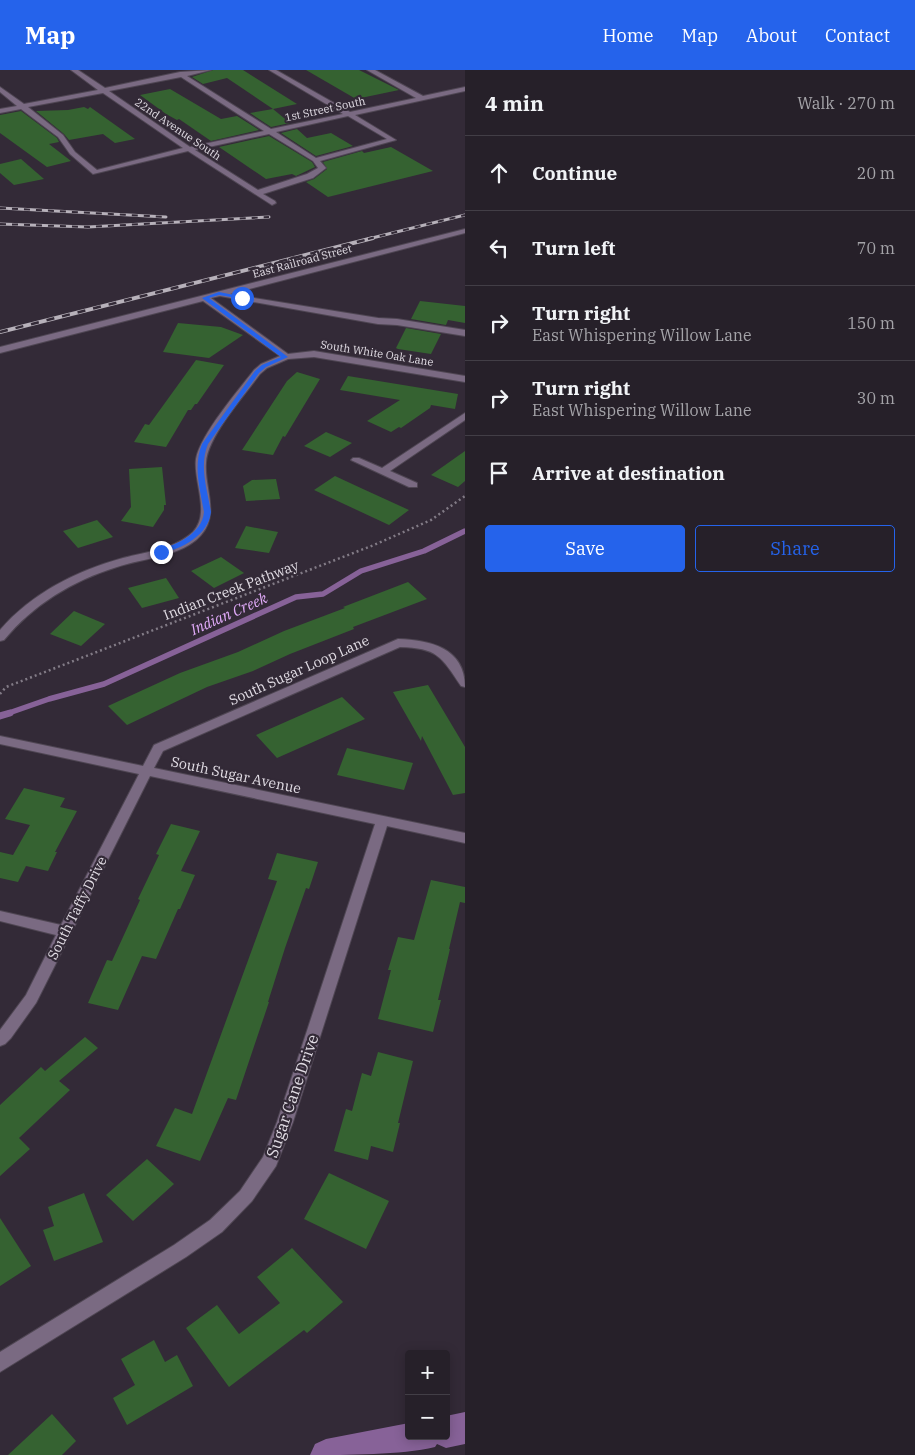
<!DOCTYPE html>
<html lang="en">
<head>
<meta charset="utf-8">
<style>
  :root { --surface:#262029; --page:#2e2831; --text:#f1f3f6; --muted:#a4a3a8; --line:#423e46; --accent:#2563eb }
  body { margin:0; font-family:"IBM Plex Serif",serif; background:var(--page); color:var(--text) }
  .controls { position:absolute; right:15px; bottom:15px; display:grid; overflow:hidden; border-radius:5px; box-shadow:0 2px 12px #0003 }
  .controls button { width:45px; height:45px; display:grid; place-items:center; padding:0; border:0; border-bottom:1px solid var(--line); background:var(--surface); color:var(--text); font:25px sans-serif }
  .stop { position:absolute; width:15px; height:15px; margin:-11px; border:4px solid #2563eb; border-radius:50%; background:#fff }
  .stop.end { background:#2563eb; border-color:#fff; box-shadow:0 1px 5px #0008 }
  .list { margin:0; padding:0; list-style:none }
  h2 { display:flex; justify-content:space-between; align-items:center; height:65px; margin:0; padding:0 20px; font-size:21px }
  h2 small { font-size:16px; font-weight:400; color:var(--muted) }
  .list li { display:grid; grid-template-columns:32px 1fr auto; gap:15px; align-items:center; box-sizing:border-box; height:75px; padding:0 20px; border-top:1px solid var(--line) }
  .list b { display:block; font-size:19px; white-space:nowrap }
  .list p { margin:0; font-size:16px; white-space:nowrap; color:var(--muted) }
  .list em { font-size:16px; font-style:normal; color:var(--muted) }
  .actions { display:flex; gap:10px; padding:15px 20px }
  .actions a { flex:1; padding:11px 0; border:1px solid var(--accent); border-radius:5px; text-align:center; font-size:18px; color:var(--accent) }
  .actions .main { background:var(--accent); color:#fff }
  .icon { flex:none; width:28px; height:28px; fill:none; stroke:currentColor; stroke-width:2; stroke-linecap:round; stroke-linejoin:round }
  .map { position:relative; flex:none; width:465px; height:1385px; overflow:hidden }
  header { display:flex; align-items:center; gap:30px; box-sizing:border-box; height:70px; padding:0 25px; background:var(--accent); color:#fff }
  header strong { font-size:24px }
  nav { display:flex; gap:28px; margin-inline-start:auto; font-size:18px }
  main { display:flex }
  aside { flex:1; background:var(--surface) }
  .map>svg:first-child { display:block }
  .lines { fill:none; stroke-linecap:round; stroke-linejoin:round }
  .stream-far1 { stroke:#876298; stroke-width:5.5 }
  .stream { stroke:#876298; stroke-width:7 }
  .canal { fill:#876298; fill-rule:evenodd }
  .building { fill:#356231 }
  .minor-casing { stroke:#4f4653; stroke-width:2 }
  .path { stroke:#827b86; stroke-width:2.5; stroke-dasharray:2 3; stroke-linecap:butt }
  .minor { fill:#7a6a82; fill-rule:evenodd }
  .rail-far1-casing { stroke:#b7b1ba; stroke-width:3 }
  .rail-casing { stroke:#b7b1ba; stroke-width:4 }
  .rail-far1 { stroke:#332a37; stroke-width:2; stroke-dasharray:6; stroke-linecap:butt }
  .rail { stroke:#332a37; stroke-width:2.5; stroke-dasharray:8; stroke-linecap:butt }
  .route { fill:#2563eb }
  .labels { text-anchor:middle; stroke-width:4.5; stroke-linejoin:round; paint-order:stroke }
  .far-street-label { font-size:11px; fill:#e1dce4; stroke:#332a37 }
  .street-label { font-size:14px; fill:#e1dce4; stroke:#332a37 }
  .water-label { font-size:15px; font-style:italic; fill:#e0aaf8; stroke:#332a37 }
  .near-street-label { font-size:16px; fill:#e1dce4; stroke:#332a37 }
</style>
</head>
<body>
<header>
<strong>Map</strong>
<nav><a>Home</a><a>Map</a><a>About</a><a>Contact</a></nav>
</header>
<main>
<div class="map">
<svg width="465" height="1385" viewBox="0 0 465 1385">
  <rect width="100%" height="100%" fill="#332a37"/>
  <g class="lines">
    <path class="stream-far1" d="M6,644L49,629L104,614L296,527L323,524L361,501L424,481L465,461"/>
    <path class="stream" d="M0,646L10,643"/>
    <path class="canal" d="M465,1342V1374L446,1378L437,1374L435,1377C401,1385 347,1385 310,1385L315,1374L326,1369L409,1353V1366H446V1346Z"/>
  </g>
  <g class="building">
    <path d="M213,0H243L297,34L273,39L227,8L203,14L192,7Z"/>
    <path d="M306,0H359L399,20L356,29Z"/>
    <path d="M170,19L221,49L237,46L259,60L211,71L179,49L177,50L166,44L140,25Z"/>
    <path d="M84,37L88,39L90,37L135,69L115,73L103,64L69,70L64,64L36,41L68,40Z"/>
    <path d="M273,39L290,53L271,57L250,43Z"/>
    <path d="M21,41L57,68L59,72L49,74L71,91L47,97L0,63V45Z"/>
    <path d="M297,59L307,68L331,63L353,76L316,86L281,63Z"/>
    <path d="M269,66L312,92L315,97L296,106L292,104L266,109L219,77Z"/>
    <path d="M391,77L433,101L328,127L306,112L314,109L327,99L323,92L362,81L364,83Z"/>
    <path d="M21,89L44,109L14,115L0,103V94Z"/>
    <path d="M420,231L465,236V253L448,250L446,255L411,249Z"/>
    <path d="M178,253L221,257L243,265L209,288L163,282Z"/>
    <path d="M406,258L441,264L431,284L398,279L396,278Z"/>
    <path d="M196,290L224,295L197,334H195L191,340H188L166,377L134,372L145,354L149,355Z"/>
    <path d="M297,302L320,309L285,367L283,366L273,385L242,380L287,311Z"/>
    <path d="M348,306L458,324L455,339L431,335L430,338L401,358L399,357L391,362L367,351L400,330L340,320Z"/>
    <path d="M326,362L352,373L330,387L304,376Z"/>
    <path d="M465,381V411L458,417L431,405Z"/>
    <path d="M162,397L166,435H164V440L153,457L121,451L131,437L129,399Z"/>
    <path d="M335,406L363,419L409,440L389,455L314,420Z"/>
    <path d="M276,409L280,429L246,431L243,416L252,410Z"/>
    <path d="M97,450L113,467L78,478L63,461Z"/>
    <path d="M246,456L278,462L269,483L235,478Z"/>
    <path d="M221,487L244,503L214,518L191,501Z"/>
    <path d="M166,508L179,528L142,538L128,518Z"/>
    <path d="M408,512L427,529L353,557L354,559L290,584L253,601L207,617L127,655L108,636L180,603L238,582L284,561L345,538L343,537Z"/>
    <path d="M74,541L105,554L81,576L50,564Z"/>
    <path d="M428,615L465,677V723L453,725L422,666L421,671L393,622Z"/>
    <path d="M342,627L365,649L277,688L256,665Z"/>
    <path d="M347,678L413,693L404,720L337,705Z"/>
    <path d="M24,718L65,728L60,737L77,741L55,782H57L48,801L26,796L18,812L0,808V782L13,785L30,755L5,749Z"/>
    <path d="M171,754L200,761L181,801L195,805L180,839H178L156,889L142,886L118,940L88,933L107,890L112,891L140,830L138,829L159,785L156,784Z"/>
    <path d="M277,783L318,792L309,819L306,818L285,878L268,932H269L236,1030L228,1028L200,1091L156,1076L175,1038L192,1044L277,811L268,809Z"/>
    <path d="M431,810L465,817V833L460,832L449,879H450L438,930H441L433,962L378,949L391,900H388L398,867L414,870Z"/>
    <path d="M85,967L98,978L59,1011L70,1020L19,1068L30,1079L0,1106V1035L41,997L45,1001Z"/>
    <path d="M378,982L413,991L398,1053H400L393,1082L371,1076L368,1090L334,1081L346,1039L352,1041L362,1003L371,1006Z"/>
    <path d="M147,1089L174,1114L133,1151L106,1125Z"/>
    <path d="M329,1103L389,1131L366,1179L304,1149Z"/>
    <path d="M84,1123L103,1172L54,1191L43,1160L54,1156L48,1137Z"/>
    <path d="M0,1148L31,1196L0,1216Z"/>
    <path d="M292,1178L343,1232L307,1263L304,1260L229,1317L186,1258L217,1235L239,1264L280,1233L257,1207Z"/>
    <path d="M154,1270L165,1292L177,1285L193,1316L127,1355L113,1328L135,1315L121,1289Z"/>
    <path d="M52,1344L76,1371L62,1385H8Z"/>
  </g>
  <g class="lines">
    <g class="minor-casing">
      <g id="minor">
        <path d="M71,0H78L105,18L180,2L211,0L187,6L271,59L343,44L269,0H276L350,42L416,28L367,0H375L423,26L465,17V21L355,45L396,70L320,91L326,98L313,108L263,124L275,131L276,133L272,135L188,81L93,104L70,84L58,67L21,39L0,43V39L17,36L0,22V17L24,34L98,20ZM181,7L264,61L190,77L109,21ZM103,23L183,78L97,100L75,82L63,65L28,37ZM348,46L387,69L316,88L276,62ZM269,64L313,91L318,98L307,104L258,120L195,80Z"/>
        <path d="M465,159V163L230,224L378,248L397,249L465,260V266L397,255L378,254L220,226L211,228L288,284L314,281L465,306V312L314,287L288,289L267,298L260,304C244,326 207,367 206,393C204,418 220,444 201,465C182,487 143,488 117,497C72,511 34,534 4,570L0,571V560C32,523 76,501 123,488C146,482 175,479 193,462C211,443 193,411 196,389C200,365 238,321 254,300L261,294L280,286L203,231L0,283V277Z"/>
        <path d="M465,343V350L390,401L417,413V417H409L351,390L353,388H359L382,398Z"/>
        <path d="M398,569C430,570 465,578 465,617L461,616C441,586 437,578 400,577L163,681L154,698L465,763V773L387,756L293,1052L276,1096L252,1131L222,1162L186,1187L0,1302V1282L174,1175L210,1150L240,1121L263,1087L277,1052L375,754L150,706L36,933L11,968L5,974L0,976V960L26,925L56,865L0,851V841L61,855L139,704L0,674V666L143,696L154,675Z"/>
      </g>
    </g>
    <path class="path" d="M0,624L6,617L374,475L431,450L465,426"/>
    <use href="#minor" class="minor"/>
    <g class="rail-far1-casing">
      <g id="rail-far1">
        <path d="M0,138L166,147"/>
        <path d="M0,154L88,157L269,147"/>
        <path d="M368,169L465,145"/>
      </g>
    </g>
    <g class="rail-casing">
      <path id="rail" d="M0,262L373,168"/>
    </g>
    <use href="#rail-far1" class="rail-far1"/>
    <use href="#rail" class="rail"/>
  </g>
  <path class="route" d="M219,222L244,227L242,229L219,225L209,228L288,287L266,297L259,303L208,374C199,396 207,419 211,442C208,466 182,478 161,484L158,482L159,480C177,474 202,464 204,442C200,419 193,396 202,374L255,301L262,295L281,287L202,228Z"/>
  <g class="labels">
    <g class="far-street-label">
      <text transform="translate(325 39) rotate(-12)" y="4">1st Street South</text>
      <text transform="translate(178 59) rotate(34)" y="4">22nd Avenue South</text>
      <text transform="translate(302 191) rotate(-15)" y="4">East Railroad Street</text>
      <text transform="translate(377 283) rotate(9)" y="4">South White Oak Lane</text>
    </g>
    <g class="street-label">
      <text transform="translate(231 520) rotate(-21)" y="5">Indian Creek Pathway</text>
      <text transform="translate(299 600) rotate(-24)" y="5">South Sugar Loop Lane</text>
      <text transform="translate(236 705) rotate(12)" y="5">South Sugar Avenue</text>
      <text transform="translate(77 838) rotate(-63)" y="5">South Taffy Drive</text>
    </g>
    <g class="water-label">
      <text transform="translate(229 544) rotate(-24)" y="5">Indian Creek</text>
    </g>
    <g class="near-street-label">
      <text transform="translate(292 1026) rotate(-71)" y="6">Sugar Cane Drive</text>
    </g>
  </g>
</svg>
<div class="controls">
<button>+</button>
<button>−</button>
</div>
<div class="stop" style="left:242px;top:228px"></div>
<div class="stop end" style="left:161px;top:482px"></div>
</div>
<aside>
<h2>4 min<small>Walk · 270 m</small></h2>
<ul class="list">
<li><svg class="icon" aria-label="ahead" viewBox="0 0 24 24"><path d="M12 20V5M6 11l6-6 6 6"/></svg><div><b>Continue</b></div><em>20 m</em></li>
<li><svg class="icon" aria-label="left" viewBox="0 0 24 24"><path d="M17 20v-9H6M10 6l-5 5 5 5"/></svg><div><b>Turn left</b></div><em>70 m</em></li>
<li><svg class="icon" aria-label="right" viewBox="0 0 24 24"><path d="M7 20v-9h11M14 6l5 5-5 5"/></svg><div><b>Turn right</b><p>East Whispering Willow Lane</p></div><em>150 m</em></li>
<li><svg class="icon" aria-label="right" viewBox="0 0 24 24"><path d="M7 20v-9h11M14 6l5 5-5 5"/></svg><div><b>Turn right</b><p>East Whispering Willow Lane</p></div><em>30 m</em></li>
<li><svg class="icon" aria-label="arrive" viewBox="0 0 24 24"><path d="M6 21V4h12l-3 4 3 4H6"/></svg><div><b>Arrive at destination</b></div></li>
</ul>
<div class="actions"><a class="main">Save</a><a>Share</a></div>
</aside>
</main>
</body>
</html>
